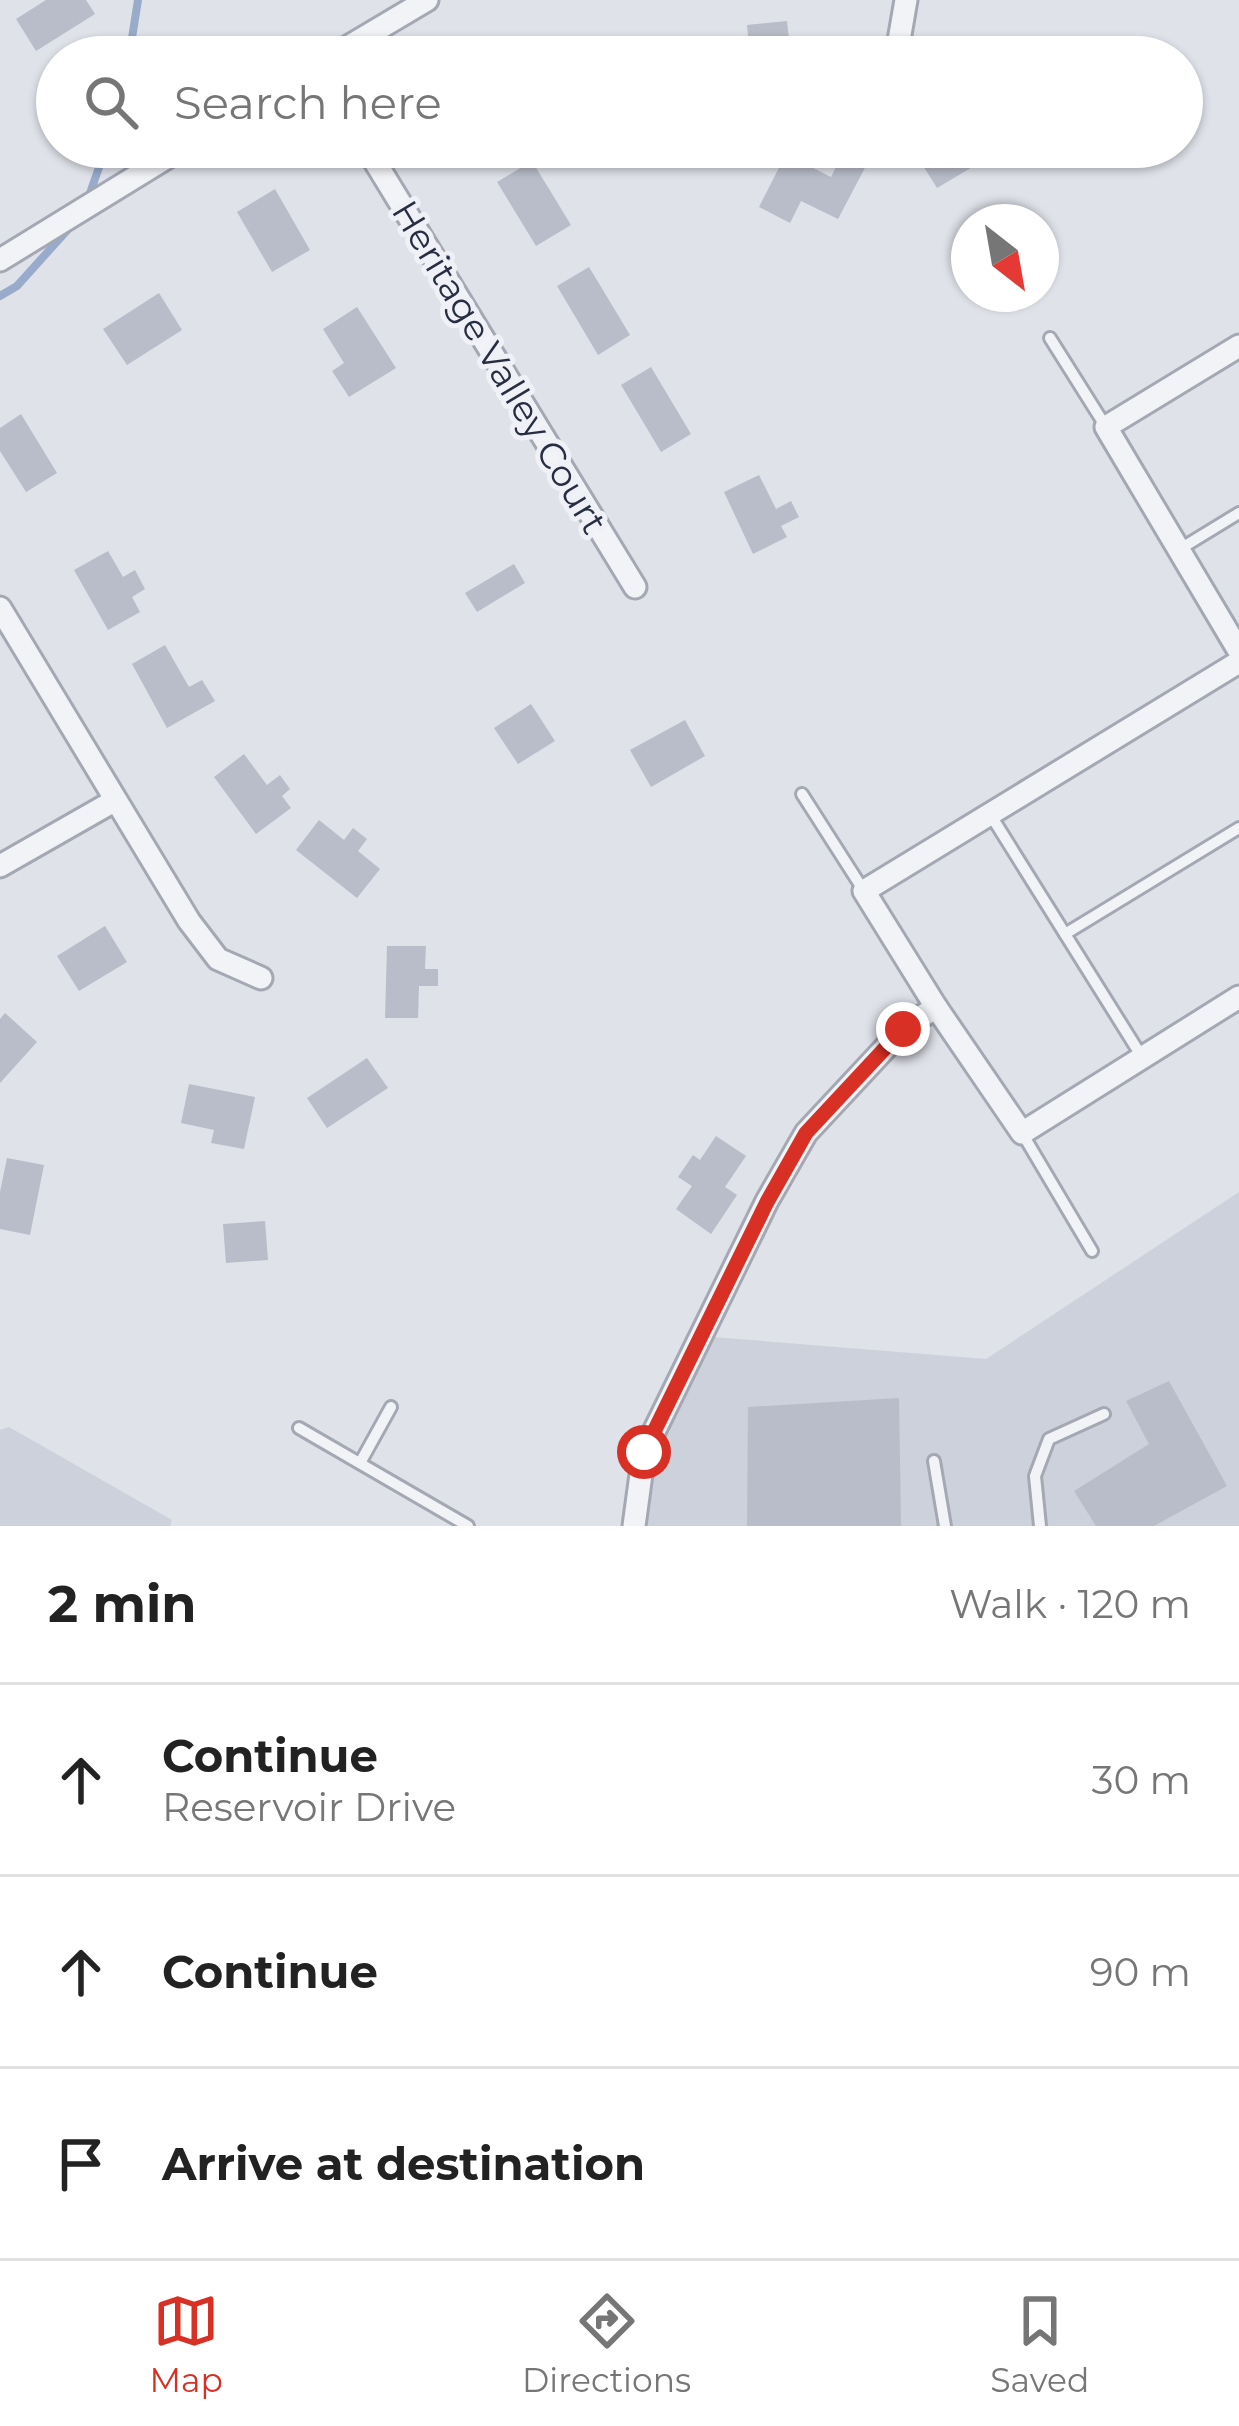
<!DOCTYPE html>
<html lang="en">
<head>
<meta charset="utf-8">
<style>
  :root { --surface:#fff; --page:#f6f6f6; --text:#222; --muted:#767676; --line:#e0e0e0; --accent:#d93025 }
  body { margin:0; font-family:Montserrat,sans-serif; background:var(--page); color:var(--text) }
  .compass { position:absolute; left:951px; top:204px; width:108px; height:108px; border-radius:50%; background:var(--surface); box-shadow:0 3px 9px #0004; rotate:149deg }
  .stop { position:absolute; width:36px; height:36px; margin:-27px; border:9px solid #d93025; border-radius:50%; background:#fff }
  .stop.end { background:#d93025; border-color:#fff; box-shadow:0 3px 12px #0008 }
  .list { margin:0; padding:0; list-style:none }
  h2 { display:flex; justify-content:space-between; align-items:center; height:156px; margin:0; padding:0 48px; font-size:51px }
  h2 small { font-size:39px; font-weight:400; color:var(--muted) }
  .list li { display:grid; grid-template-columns:78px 1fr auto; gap:36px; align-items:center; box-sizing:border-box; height:192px; padding:0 48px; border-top:3px solid var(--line) }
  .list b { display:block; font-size:45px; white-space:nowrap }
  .list p { margin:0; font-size:39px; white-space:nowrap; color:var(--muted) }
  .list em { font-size:39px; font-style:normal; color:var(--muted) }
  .icon { flex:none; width:66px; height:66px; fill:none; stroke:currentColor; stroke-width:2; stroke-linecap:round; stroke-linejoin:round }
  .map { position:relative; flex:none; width:1239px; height:1526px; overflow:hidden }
  .search { position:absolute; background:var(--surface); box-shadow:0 3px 9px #0004; left:36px; right:36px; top:36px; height:132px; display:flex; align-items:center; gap:30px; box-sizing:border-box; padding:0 42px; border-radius:66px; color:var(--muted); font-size:45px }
  .sheet { height:732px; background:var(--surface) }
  nav { display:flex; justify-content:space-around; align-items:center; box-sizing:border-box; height:168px; border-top:3px solid var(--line); background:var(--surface); font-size:33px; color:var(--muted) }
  nav a { display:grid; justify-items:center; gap:6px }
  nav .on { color:var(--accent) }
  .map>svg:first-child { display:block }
  .built { fill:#cdd1db }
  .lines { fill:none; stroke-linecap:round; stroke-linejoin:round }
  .stream { stroke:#98abcb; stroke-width:8 }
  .building { fill:#b9bdc9 }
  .lane-casing { stroke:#a4a8b3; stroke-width:16 }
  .street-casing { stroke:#a4a8b3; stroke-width:27 }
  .lane { stroke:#f2f3f7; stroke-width:10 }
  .street { stroke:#f2f3f7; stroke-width:21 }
  .route { stroke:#d93025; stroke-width:15 }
  .labels { text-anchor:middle; stroke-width:10; stroke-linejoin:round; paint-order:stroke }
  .street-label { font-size:36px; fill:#272e41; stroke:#eff1f7 }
</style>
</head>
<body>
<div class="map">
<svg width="1239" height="1526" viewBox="0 0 1239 1526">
  <rect width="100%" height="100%" fill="#dfe2e9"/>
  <g class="built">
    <path d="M1239,1192V1526H634L644,1452L701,1336L986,1359Z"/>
    <path d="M9,1427L172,1520L170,1526H0V1430Z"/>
  </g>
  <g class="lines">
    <g class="stream">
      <path d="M129,57L138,0"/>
      <path d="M88,199L106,147"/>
      <path d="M0,296L17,286L71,226"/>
    </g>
  </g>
  <g class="building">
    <path d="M46,0H86L95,14L36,51L16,19Z"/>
    <path d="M787,21L791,57H750L747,25Z"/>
    <path d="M1025,36L1062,48L1059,57H1018Z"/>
    <path d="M925,147H985L991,156L937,188L915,153Z"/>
    <path d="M844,150L868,162L838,219L801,201L790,223L759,207L786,154L831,177Z"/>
    <path d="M532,161L571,225L536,246L497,182Z"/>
    <path d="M275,189L310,250L272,272L237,212Z"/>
    <path d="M589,267L630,335L598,355L557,286Z"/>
    <path d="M159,293L182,330L127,365L103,329Z"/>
    <path d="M357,307L396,368L349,397L332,371L344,363L323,329Z"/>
    <path d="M651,367L691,434L661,452L621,385Z"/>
    <path d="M21,414L57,473L26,492L0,451V428Z"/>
    <path d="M759,475L776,509L791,501L799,517L781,526L787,537L753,554L724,492Z"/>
    <path d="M108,551L123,577L135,570L145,589L132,597L140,612L108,630L74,570Z"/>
    <path d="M514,564L525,583L477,612L465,593Z"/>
    <path d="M165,645L189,687L202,680L215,701L167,728L132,664Z"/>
    <path d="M531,704L555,741L518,764L494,728Z"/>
    <path d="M685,720L705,756L651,787L630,750Z"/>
    <path d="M244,754L267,785L280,775L290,789L282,796L291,808L256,834L214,777Z"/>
    <path d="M319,820L344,840L353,828L367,839L358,851L380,869L357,898L296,850Z"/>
    <path d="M105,926L127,962L79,991L57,956Z"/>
    <path d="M387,946H426L425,969H438V986H419L418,1018H385Z"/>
    <path d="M5,1013L37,1042L0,1083V1019Z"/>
    <path d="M367,1058L388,1088L327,1128L307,1098Z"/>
    <path d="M189,1084L255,1097L244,1149L211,1143L214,1130L181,1123Z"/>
    <path d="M716,1136L746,1156L725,1187L737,1195L711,1234L676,1209L692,1186L678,1177L693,1155L700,1160Z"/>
    <path d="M7,1158L44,1165L30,1235L0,1229V1192Z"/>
    <path d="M265,1221L268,1260L226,1263L223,1224Z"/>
    <path d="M1169,1381L1227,1486L1154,1526H1096L1074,1491L1149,1444L1126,1401Z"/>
    <path d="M899,1398L901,1526H747L748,1407Z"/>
  </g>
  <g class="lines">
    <g class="lane-casing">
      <g id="lane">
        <path d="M1050,338L1106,427"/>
        <path d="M1180,549L1239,513"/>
        <path d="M802,794L864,891"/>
        <path d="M990,814L1142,1057"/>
        <path d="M1065,934L1239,828"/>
        <path d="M1022,1133L1092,1251"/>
        <path d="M299,1428L468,1526"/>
        <path d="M934,1461L945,1526"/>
        <path d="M360,1463L391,1407"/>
        <path d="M1040,1526L1035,1476L1049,1439L1104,1414"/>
      </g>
    </g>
    <g class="street-casing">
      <g id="street">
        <path d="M897,52L906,0"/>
        <path d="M331,57L427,0"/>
        <path d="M366,147L635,587"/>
        <path d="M0,260L184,147"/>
        <path d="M1239,346L1106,427L1239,651"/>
        <path d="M0,608L189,921L218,959L261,978"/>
        <path d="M1239,662L864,891L936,1007L1022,1133L1239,997"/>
        <path d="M0,866L114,801"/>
        <path d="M634,1526L644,1452L767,1201L806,1133L903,1029L936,1007"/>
      </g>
    </g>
    <use href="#lane" class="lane"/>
    <use href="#street" class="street"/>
  </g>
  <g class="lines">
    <path class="route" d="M644,1452L767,1202L806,1133L903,1029"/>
  </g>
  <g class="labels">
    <g class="street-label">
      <text transform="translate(500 367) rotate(59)" y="13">Heritage Valley Court</text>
    </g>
  </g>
</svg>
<svg class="compass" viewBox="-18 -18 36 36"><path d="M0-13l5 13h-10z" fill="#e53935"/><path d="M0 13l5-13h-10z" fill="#767676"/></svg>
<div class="stop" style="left:644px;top:1452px"></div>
<div class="stop end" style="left:903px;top:1029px"></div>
<div class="search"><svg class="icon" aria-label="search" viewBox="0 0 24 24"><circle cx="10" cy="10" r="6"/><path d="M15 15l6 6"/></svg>Search here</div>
</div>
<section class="sheet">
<h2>2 min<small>Walk · 120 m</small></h2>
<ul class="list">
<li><svg class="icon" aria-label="ahead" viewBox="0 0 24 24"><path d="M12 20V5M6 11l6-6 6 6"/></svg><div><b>Continue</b><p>Reservoir Drive</p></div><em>30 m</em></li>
<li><svg class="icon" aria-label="ahead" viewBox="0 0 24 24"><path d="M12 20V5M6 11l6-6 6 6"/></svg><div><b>Continue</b></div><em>90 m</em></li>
<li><svg class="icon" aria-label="arrive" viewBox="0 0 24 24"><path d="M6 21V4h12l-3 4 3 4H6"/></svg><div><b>Arrive at destination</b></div></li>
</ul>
</section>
<nav>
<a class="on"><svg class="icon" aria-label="map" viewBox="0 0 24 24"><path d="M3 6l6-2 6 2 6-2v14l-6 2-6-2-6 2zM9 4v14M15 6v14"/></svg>Map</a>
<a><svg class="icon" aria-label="directions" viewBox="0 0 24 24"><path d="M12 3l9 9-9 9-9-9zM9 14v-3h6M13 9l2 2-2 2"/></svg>Directions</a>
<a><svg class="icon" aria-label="saved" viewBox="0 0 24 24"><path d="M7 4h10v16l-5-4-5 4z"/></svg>Saved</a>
</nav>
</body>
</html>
